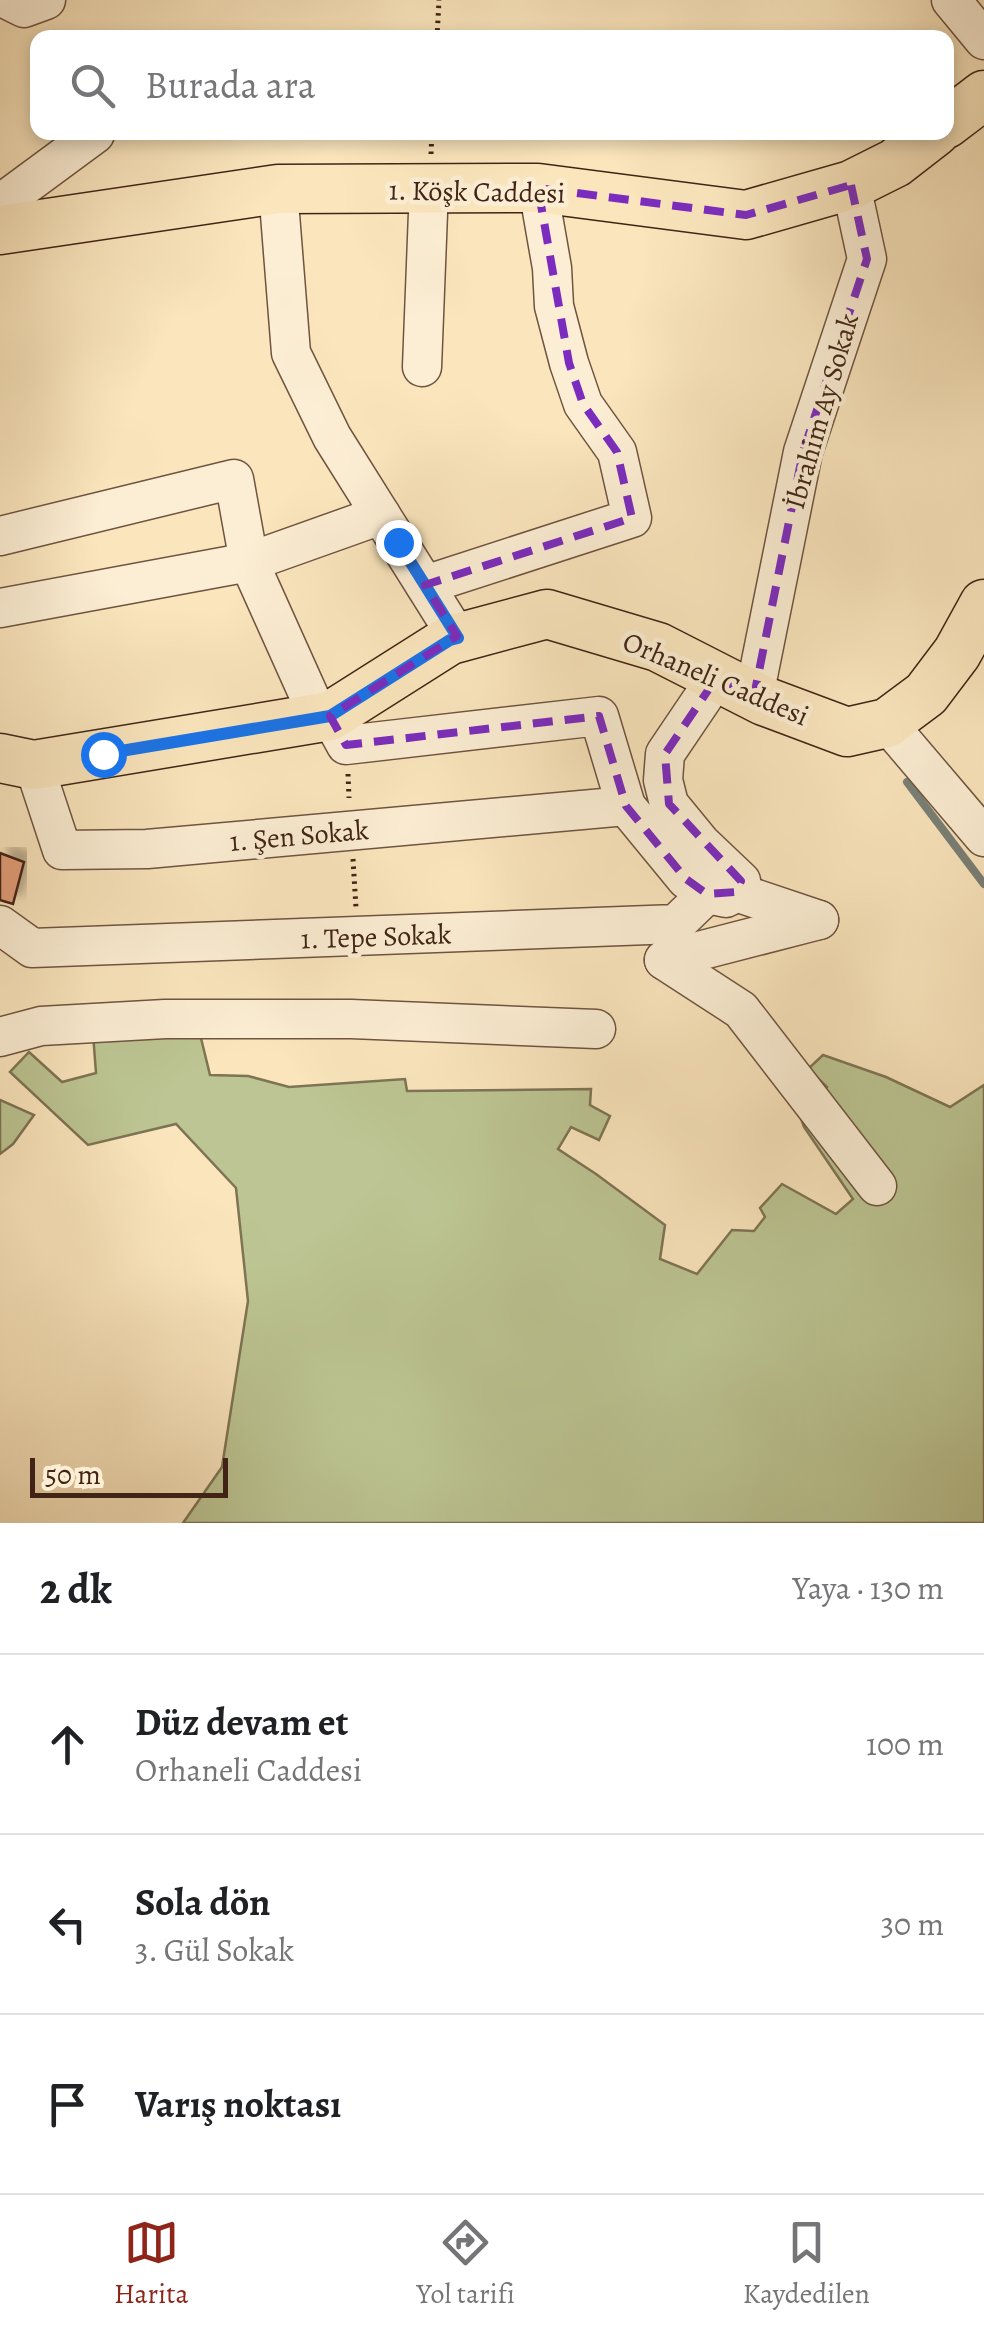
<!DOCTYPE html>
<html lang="tr">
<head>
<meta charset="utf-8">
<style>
  :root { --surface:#fff; --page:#f2f2f2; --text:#202124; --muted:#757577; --line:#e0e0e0; --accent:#8f2418 }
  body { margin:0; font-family:Alegreya,serif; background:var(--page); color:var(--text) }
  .scale { position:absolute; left:30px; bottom:25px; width:198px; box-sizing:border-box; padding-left:10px; border:5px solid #412416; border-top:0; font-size:28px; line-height:35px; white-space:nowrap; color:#412416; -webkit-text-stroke:8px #fceed4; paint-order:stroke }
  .stop { position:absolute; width:30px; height:30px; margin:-22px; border:8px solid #1a73e8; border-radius:50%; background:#fff }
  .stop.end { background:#1a73e8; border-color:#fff; box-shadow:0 2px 10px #0008 }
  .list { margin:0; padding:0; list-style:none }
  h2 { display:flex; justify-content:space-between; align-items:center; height:130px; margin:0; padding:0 40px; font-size:42px }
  h2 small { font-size:32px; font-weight:400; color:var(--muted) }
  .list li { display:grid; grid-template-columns:65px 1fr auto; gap:30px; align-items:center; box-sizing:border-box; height:180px; padding:0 40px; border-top:2px solid var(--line) }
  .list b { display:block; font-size:38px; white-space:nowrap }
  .list p { margin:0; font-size:32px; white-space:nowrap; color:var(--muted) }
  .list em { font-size:32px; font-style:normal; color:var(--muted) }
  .icon { flex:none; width:55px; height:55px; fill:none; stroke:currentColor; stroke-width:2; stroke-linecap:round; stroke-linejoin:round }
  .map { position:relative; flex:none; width:984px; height:1523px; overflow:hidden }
  .search { position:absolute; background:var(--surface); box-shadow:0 5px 15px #0003; left:30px; right:30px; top:30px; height:110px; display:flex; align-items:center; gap:25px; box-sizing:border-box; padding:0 35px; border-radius:20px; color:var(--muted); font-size:38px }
  .sheet { height:670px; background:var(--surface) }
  nav { display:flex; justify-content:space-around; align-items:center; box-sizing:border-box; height:140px; border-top:2px solid var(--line); background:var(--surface); font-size:28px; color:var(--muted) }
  nav a { display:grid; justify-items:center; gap:5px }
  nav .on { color:var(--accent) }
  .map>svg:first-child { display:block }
  .green { fill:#bcc593; stroke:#7e7454; stroke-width:2.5 }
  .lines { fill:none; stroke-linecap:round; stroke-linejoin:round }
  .stream { stroke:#798077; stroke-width:8 }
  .building { fill:#e39e7a; stroke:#412416; stroke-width:2.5; filter:url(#shadow) }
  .minor-casing { stroke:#6f5440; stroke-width:41 }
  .major-casing { stroke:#412416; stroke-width:51 }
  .path { stroke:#412416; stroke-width:5; stroke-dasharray:2.5 5; stroke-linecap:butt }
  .minor { stroke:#fceed4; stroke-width:38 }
  .major { stroke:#fae5bd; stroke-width:48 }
  .route { stroke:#1a73e8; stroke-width:12 }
  .marked { fill:none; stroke:#7b2cbf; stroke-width:8; stroke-dasharray:20 12; stroke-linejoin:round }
  .labels { text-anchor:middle; stroke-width:9; stroke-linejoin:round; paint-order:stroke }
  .street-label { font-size:28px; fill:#412416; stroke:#fceed4 }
</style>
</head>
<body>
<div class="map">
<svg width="984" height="1523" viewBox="0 0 984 1523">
  <defs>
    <filter id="shadow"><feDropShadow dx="9" dy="-9" stdDeviation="5" flood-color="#0004"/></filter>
  </defs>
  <rect width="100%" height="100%" fill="#fae5bd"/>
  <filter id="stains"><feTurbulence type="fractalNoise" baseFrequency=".002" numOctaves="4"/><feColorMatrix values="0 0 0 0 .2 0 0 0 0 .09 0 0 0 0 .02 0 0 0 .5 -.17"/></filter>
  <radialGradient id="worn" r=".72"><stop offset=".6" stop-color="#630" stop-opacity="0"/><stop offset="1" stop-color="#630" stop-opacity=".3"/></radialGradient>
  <g class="green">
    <path d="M199,1030L210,1075L248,1076L289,1087L405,1079L407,1091L591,1089L590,1105L610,1116L599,1140L571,1127L558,1149L596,1174L665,1225L660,1259L697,1274L732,1230L754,1231L765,1217L760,1208L782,1184L836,1214L853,1199L804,1127L799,1113L823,1094L827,1087L808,1069L823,1055L886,1077L950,1107L984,1085V1523H183L222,1467L248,1301L236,1188L176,1124L88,1145L10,1072L29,1052L62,1082L96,1073L93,1034Z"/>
    <path d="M0,1100L34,1115L13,1144L0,1154Z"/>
  </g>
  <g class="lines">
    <path class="stream" d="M907,782L984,884"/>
  </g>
  <path class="building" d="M0,853L24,862L13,904L0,900Z"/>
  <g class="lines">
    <g class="minor-casing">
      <g id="minor">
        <path d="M8,0L24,8L46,0"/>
        <path d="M951,0L984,40"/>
        <path d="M278,189L291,353L332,437L458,638"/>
        <path d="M0,204L95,134"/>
        <path d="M422,367L429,187"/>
        <path d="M0,536L234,479L249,562L319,718"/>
        <path d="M425,585L632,518L617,452L583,404L569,363L554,306L552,268L538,188"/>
        <path d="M0,608L249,562L381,515"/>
        <path d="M754,696L803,452L867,259L851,185"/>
        <path d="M330,716L346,745L599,716L626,806L686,879L707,894L726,898L736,892L741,881L701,843L669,804L663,780L665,754L717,677"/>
        <path d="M887,723L984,837"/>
        <path d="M34,765L62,850L147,849L626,806"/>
        <path d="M736,892L819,920"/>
        <path d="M0,925L32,948L676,924L707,894"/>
        <path d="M664,960L741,1010L877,1186"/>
        <path d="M664,960L819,920"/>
        <path d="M0,1037L41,1026L165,1019H351L596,1029"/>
      </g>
    </g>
    <g class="major-casing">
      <g id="major">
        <path d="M946,124L984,95"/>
        <path d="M0,230L278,189L538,188L746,215L851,185L895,163L935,132"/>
        <path d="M0,758L34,765L330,716L450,640L547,614L658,647L764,701L847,732L887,723L926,694L957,653L984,604"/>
      </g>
    </g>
    <g class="path">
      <path d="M437,38L439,0"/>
      <path d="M431,154L432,132"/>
      <path d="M348,774L349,798"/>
      <path d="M353,859L356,908"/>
    </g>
    <use href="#minor" class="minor"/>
    <use href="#major" class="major"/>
  </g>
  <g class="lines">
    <path class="route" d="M103,754L330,716L450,640L458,638L398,542"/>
  </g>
  <path class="marked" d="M851,185L867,259L803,452L754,696L717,677L665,754L669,804L741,881L736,892L707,894L686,879L626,806L599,716L346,745L330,716L457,636L425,585L632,518L617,452L583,404L569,363L538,188L746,215Z"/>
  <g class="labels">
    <g class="street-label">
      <text transform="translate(477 191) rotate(1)" y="10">1. Köşk Caddesi</text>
      <text transform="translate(821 411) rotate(-74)" y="10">İbrahim Ay Sokak</text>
      <text transform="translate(716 678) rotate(23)" y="10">Orhaneli Caddesi</text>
      <text transform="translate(299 835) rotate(-5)" y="10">1. Şen Sokak</text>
      <text transform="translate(376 936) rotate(-2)" y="10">1. Tepe Sokak</text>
    </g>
  </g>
  <rect width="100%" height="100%" filter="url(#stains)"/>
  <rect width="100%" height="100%" fill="url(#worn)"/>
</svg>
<div class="scale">50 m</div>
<div class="stop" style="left:103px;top:754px"></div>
<div class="stop end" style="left:398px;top:542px"></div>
<div class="search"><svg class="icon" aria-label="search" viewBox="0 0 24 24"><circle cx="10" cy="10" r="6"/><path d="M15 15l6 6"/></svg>Burada ara</div>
</div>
<section class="sheet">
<h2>2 dk<small>Yaya · 130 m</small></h2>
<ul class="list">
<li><svg class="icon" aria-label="ahead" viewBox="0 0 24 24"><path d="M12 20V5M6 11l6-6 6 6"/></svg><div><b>Düz devam et</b><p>Orhaneli Caddesi</p></div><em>100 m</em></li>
<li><svg class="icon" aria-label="left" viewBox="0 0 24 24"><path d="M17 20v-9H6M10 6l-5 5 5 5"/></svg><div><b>Sola dön</b><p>3. Gül Sokak</p></div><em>30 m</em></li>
<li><svg class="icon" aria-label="arrive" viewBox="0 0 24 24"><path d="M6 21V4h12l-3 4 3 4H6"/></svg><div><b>Varış noktası</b></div></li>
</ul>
</section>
<nav>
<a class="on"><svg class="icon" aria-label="map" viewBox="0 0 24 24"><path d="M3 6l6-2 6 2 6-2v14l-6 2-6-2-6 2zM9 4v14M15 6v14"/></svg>Harita</a>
<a><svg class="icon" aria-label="directions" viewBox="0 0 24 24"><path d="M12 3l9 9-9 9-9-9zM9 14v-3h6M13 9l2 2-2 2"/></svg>Yol tarifi</a>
<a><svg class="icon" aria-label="saved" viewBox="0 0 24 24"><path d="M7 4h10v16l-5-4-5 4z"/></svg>Kaydedilen</a>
</nav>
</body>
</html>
